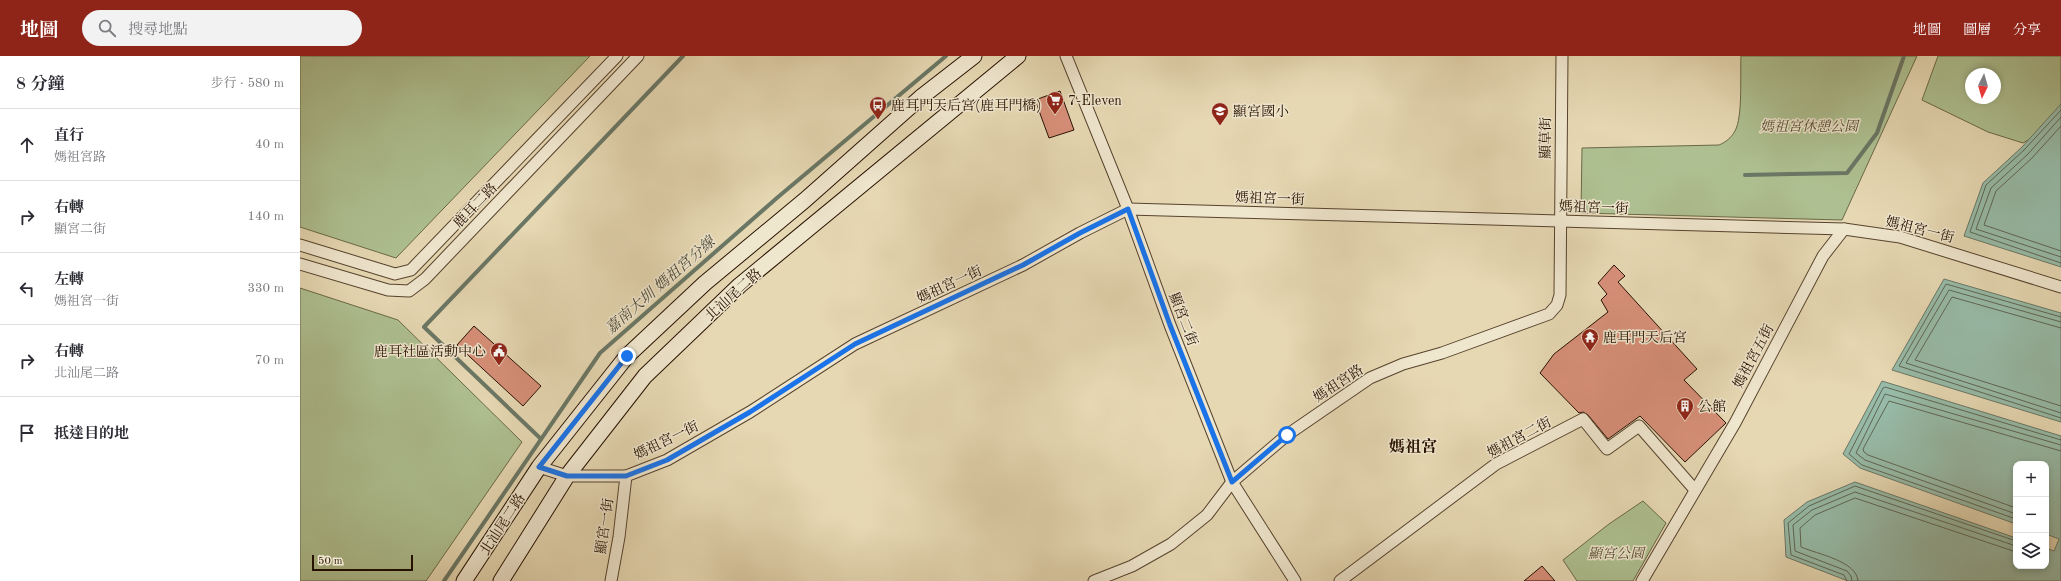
<!DOCTYPE html>
<html lang="zh-TW">
<head>
<meta charset="utf-8">
<style>
  :root { --surface:#fff; --page:#f2f2f3; --text:#2b2b33; --muted:#7c7c81; --line:#e1e1e2; --accent:#8f2418 }
  body { margin:0; font-family:"Old Standard TT","Noto Serif TC",serif; background:var(--page); color:var(--text) }
  .controls { position:absolute; right:12px; bottom:12px; display:grid; overflow:hidden; border-radius:8px; box-shadow:0 2px 6px #0003 }
  .controls button { width:36px; height:36px; display:grid; place-items:center; padding:0; border:0; border-bottom:1px solid var(--line); background:var(--surface); color:var(--text); font:20px sans-serif }
  .compass { position:absolute; left:1665px; top:12px; width:36px; height:36px; border-radius:50%; background:var(--surface); box-shadow:0 2px 6px #0003; rotate:185deg }
  .scale { position:absolute; left:12px; bottom:10px; width:101px; box-sizing:border-box; padding-left:4px; border:2px solid #271100; border-top:0; font-size:11px; line-height:14px; white-space:nowrap; color:#271100; -webkit-text-stroke:3px #efe6ce; paint-order:stroke }
  .stop { position:absolute; width:12px; height:12px; margin:-9px; border:3px solid #1a73e8; border-radius:50%; background:#fff }
  .stop.end { background:#1a73e8; border-color:#fff; box-shadow:0 1px 4px #0008 }
  .list { margin:0; padding:0; list-style:none }
  h2 { display:flex; justify-content:space-between; align-items:center; height:52px; margin:0; padding:0 16px; font-size:17px }
  h2 small { font-size:13px; font-weight:400; color:var(--muted) }
  .list li { display:grid; grid-template-columns:26px 1fr auto; gap:12px; align-items:center; box-sizing:border-box; height:72px; padding:0 16px; border-top:1px solid var(--line) }
  .list b { display:block; font-size:15px; white-space:nowrap }
  .list p { margin:0; font-size:13px; white-space:nowrap; color:var(--muted) }
  .list em { font-size:13px; font-style:normal; color:var(--muted) }
  .icon { flex:none; width:22px; height:22px; fill:none; stroke:currentColor; stroke-width:2; stroke-linecap:round; stroke-linejoin:round }
  .map { position:relative; flex:none; width:1761px; height:525px; overflow:hidden }
  header { display:flex; align-items:center; gap:24px; box-sizing:border-box; height:56px; padding:0 20px; background:var(--accent); color:#fff }
  header strong { font-size:19px }
  nav { display:flex; gap:22px; margin-inline-start:auto; font-size:14px }
  .search { width:280px; height:36px; background:var(--page); display:flex; align-items:center; gap:10px; box-sizing:border-box; padding:0 14px; border-radius:22px; color:var(--muted); font-size:15px }
  main { display:flex }
  aside { flex:1; background:var(--surface) }
  .map>svg:first-child { display:block }
  .green { fill:#aec091; stroke:#6a6848; fill-rule:evenodd }
  .water { fill:#97bba8; stroke:#6a7765 }
  .lines { fill:none; stroke-linecap:round; stroke-linejoin:round }
  .shore { stroke:#5f6654; stroke-width:1 }
  .stream { stroke:#6a7765; stroke-width:4 }
  .building { fill:#d78f79; stroke:#271100 }
  .street-casing { stroke:#57432d; stroke-width:13 }
  .secondary-casing { stroke:#271100; stroke-width:17 }
  .street { stroke:#efe6ce; stroke-width:11 }
  .secondary { stroke:#efe6ce; stroke-width:15 }
  .route { stroke:#1a73e8; stroke-width:5 }
  .labels { text-anchor:middle; stroke-width:3; stroke-linejoin:round; paint-order:stroke }
  .poi-label { font-size:14px; fill:#271100; stroke:#efe6ce; text-anchor:start }
  .park-label { font-size:14px; font-style:italic; fill:#564e33; stroke:#efe6ce }
  .street-label { font-size:14px; fill:#271100; stroke:#efe6ce }
  .water-label { font-size:15px; font-style:italic; fill:#4e4c3b; stroke:#efe6ce }
  .quarter-label { font-size:16px; font-weight:bold; fill:#271100; stroke:#efe6ce }
</style>
</head>
<body>
<header>
<strong>地圖</strong>
<div class="search"><svg class="icon" aria-label="search" viewBox="0 0 24 24"><circle cx="10" cy="10" r="6"/><path d="M15 15l6 6"/></svg>搜尋地點</div>
<nav><a>地圖</a><a>圖層</a><a>分享</a></nav>
</header>
<main>
<aside>
<h2>8 分鐘<small>步行 · 580 m</small></h2>
<ul class="list">
<li><svg class="icon" aria-label="ahead" viewBox="0 0 24 24"><path d="M12 20V5M6 11l6-6 6 6"/></svg><div><b>直行</b><p>媽祖宮路</p></div><em>40 m</em></li>
<li><svg class="icon" aria-label="right" viewBox="0 0 24 24"><path d="M7 20v-9h11M14 6l5 5-5 5"/></svg><div><b>右轉</b><p>顯宮二街</p></div><em>140 m</em></li>
<li><svg class="icon" aria-label="left" viewBox="0 0 24 24"><path d="M17 20v-9H6M10 6l-5 5 5 5"/></svg><div><b>左轉</b><p>媽祖宮一街</p></div><em>330 m</em></li>
<li><svg class="icon" aria-label="right" viewBox="0 0 24 24"><path d="M7 20v-9h11M14 6l5 5-5 5"/></svg><div><b>右轉</b><p>北汕尾二路</p></div><em>70 m</em></li>
<li><svg class="icon" aria-label="arrive" viewBox="0 0 24 24"><path d="M6 21V4h12l-3 4 3 4H6"/></svg><div><b>抵達目的地</b></div></li>
</ul>
</aside>
<div class="map">
<svg width="1761" height="525" viewBox="0 0 1761 525">
  <rect width="100%" height="100%" fill="#e6d8b3"/>
  <filter id="stains"><feTurbulence type="fractalNoise" baseFrequency=".005" numOctaves="4"/><feColorMatrix values="0 0 0 0 .2 0 0 0 0 .09 0 0 0 0 .02 0 0 0 .5 -.17"/></filter>
  <radialGradient id="worn" r=".72"><stop offset=".6" stop-color="#630" stop-opacity="0"/><stop offset="1" stop-color="#630" stop-opacity=".3"/></radialGradient>
  <g class="green">
    <path d="M0,0H290L96,202L0,171Z"/>
    <path d="M1441,0H1617L1542,164L1281,157L1282,92L1419,89C1426,86 1431,82 1435,75C1443,61 1440,18 1441,0Z"/>
    <path d="M1638,0H1761V58L1753,69L1723,87L1688,76L1622,44ZM1671,18H1695V42H1671Z"/>
    <path d="M0,232L98,264L222,386L126,525H0Z"/>
    <path d="M1343,445L1366,467L1333,525H1277L1263,504L1309,468Z"/>
  </g>
  <g class="water">
    <path d="M1761,48V211L1664,180L1683,127L1722,91Z"/>
    <path d="M1644,223L1761,257V366L1592,314Z"/>
    <path d="M1582,325L1761,380V525H1548L1486,501L1484,464L1507,446L1555,426L1716,482V510H1746V492L1754,495L1759,483L1746,478V408H1716V468L1560,412L1543,398Z"/>
  </g>
  <g class="lines">
    <g class="shore">
      <path d="M1761,54L1724,94L1686,129L1670,176L1761,207"/>
      <path d="M1761,61L1728,98L1691,132L1676,173L1761,201"/>
      <path d="M1761,70L1732,102L1696,135L1684,169L1761,195"/>
      <path d="M1761,261L1646,228L1599,310L1761,362"/>
      <path d="M1761,266L1649,234L1606,307L1761,357"/>
      <path d="M1761,272L1652,241L1615,304L1761,350"/>
      <path d="M1716,452L1568,399L1564,396L1563,393L1589,345L1761,395"/>
      <path d="M1716,458L1565,404L1556,397L1585,338L1761,389"/>
      <path d="M1716,463L1562,409L1549,398L1583,332L1585,331L1761,384"/>
      <path d="M1547,525L1544,519L1491,499L1488,467L1509,450L1555,430L1716,485"/>
      <path d="M1552,525L1551,520L1547,515L1495,495L1493,469L1512,454L1555,436L1716,490"/>
      <path d="M1558,525C1557,505 1517,498 1501,491L1500,472L1515,459L1555,442L1716,496"/>
    </g>
    <g class="stream">
      <path d="M1445,119L1547,117L1577,77L1604,0"/>
      <path d="M241,383L124,271L383,0"/>
      <path d="M144,525L300,297L478,141L646,0"/>
    </g>
  </g>
  <g class="building">
    <path d="M760,35L774,74L749,82L735,44Z"/>
    <path d="M1314,209L1325,220L1318,226L1397,313L1384,324L1426,367L1385,406L1340,360L1308,383L1288,359L1283,356L1279,357L1240,317L1254,298L1308,256L1301,244L1307,238L1298,227Z"/>
    <path d="M174,270L241,330L223,350L157,289Z"/>
    <path d="M1242,510L1255,525H1224Z"/>
  </g>
  <g class="lines">
    <g class="street-casing">
      <g id="street">
        <path d="M766,0L828,153L870,269L932,426L995,525"/>
        <path d="M0,189L95,218L111,214L317,0"/>
        <path d="M0,208L88,234L109,235L125,223L338,0"/>
        <path d="M239,411L267,420H326L367,404L450,356L555,288L723,209L780,177L828,153L1544,173L1600,181L1761,231"/>
        <path d="M311,525L319,481L326,420"/>
        <path d="M794,525L832,510L871,488L907,459L932,426L987,379L1070,322L1103,308L1142,297L1249,258L1257,249L1260,239L1262,0"/>
        <path d="M1040,525L1196,408L1283,363L1307,393L1339,370L1395,434"/>
        <path d="M1342,525L1435,367L1523,200L1544,173"/>
      </g>
    </g>
    <g class="secondary-casing">
      <g id="secondary">
        <path d="M164,525L239,411L327,300L405,227L505,144L620,42L674,0"/>
        <path d="M201,525L267,420L345,320L440,229L718,0"/>
      </g>
    </g>
    <use href="#street" class="street"/>
    <use href="#secondary" class="secondary"/>
  </g>
  <g class="lines">
    <path class="route" d="M327,300L239,411L267,420H326L367,404L450,356L555,288L723,209L780,177L828,153L870,269L932,426L987,379"/>
  </g>
  <defs>
    <g id="supermarket-pin" transform="scale(0.9)"><path d="M0 17L-7.5 6A9.5 9.5 0 1 1 7.5 6Z" fill="#8f2418" stroke="#efe6ce"/><path d="M-6-5.5h2.5l.6 2H6L4.5 2H-2.5L-4.4-4H-6ZM-1.5 3.2a1.3 1.3 0 1 0 .1 0ZM3 3.2a1.3 1.3 0 1 0 .1 0Z" fill="#fff"/></g>
    <g id="bus-pin" transform="scale(0.9)"><path d="M0 17L-7.5 6A9.5 9.5 0 1 1 7.5 6Z" fill="#8f2418" stroke="#efe6ce"/><path d="M-5-6H5V4H4V6H2V4H-2V6H-4V4H-5ZM-3.5-4V0h7V-4ZM-3.5 1.2v1.5H-2V1.2ZM2 1.2v1.5H3.5V1.2Z" fill="#fff"/></g>
    <g id="school-pin" transform="scale(0.9)"><path d="M0 17L-7.5 6A9.5 9.5 0 1 1 7.5 6Z" fill="#8f2418" stroke="#efe6ce"/><path d="M0-5L7-2L0 1L-7-2ZM-4 1L0 2.5L4 1V4Q0 6-4 4Z" fill="#fff"/></g>
    <g id="temple-pin" transform="scale(0.9)"><path d="M0 17L-7.5 6A9.5 9.5 0 1 1 7.5 6Z" fill="#8f2418" stroke="#efe6ce"/><path d="M0-6L5-2H3V0L6.5 2.5H4V6H1.5V3h-3V6H-4V2.5H-6.5L-3 0V-2H-5Z" fill="#fff"/></g>
    <g id="civic-pin" transform="scale(0.9)"><path d="M0 17L-7.5 6A9.5 9.5 0 1 1 7.5 6Z" fill="#8f2418" stroke="#efe6ce"/><path d="M-.6-6.5H3V-4.5H.6V-3L4-1V1h2V6H-6V1h2V-1L-.6-3ZM-1.2 2.5V6h2.4V2.5Z" fill="#fff"/></g>
    <g id="building-pin" transform="scale(0.9)"><path d="M0 17L-7.5 6A9.5 9.5 0 1 1 7.5 6Z" fill="#8f2418" stroke="#efe6ce"/><path d="M-4-6H4V6H1V3H-1V6H-4ZM-2.5-4.3h1.7v1.8h-1.7ZM.8-4.3h1.7v1.8H.8ZM-2.5-1h1.7V.8h-1.7ZM.8-1h1.7V.8H.8Z" fill="#fff"/></g>
  </defs>
  <g fill-rule="evenodd">
    <use href="#supermarket-pin" x="755" y="44"/>
    <use href="#bus-pin" x="578" y="49"/>
    <use href="#school-pin" x="920" y="55"/>
    <use href="#temple-pin" x="1290" y="281"/>
    <use href="#civic-pin" x="199" y="295"/>
    <use href="#building-pin" x="1385" y="350"/>
  </g>
  <g class="labels">
    <g class="poi-label">
      <text x="768" y="49">7-Eleven</text>
      <text x="591" y="54">鹿耳門天后宮(鹿耳門橋)</text>
      <text x="933" y="60">顯宮國小</text>
      <text x="1303" y="286">鹿耳門天后宮</text>
      <text x="186" y="300" text-anchor="end">鹿耳社區活動中心</text>
      <text x="1398" y="355">公館</text>
    </g>
    <g class="park-label">
      <text x="1509" y="75">媽祖宮休憩公園</text>
      <text x="1316" y="502">顯宮公園</text>
    </g>
    <g class="street-label">
      <text transform="translate(1245 82) rotate(-89)" y="5">顯草街</text>
      <text transform="translate(970 142) rotate(2)" y="5">媽祖宮一街</text>
      <text transform="translate(175 149) rotate(-46)" y="5">鹿耳二路</text>
      <text transform="translate(1294 151) rotate(2)" y="5">媽祖宮一街</text>
      <text transform="translate(1620 173) rotate(14)" y="5">媽祖宮一街</text>
      <text transform="translate(649 228) rotate(-25)" y="5">媽祖宮一街</text>
      <text transform="translate(433 238) rotate(-42)" y="5">北汕尾二路</text>
      <text transform="translate(884 263) rotate(69)" y="5">顯宮二街</text>
      <text transform="translate(1453 300) rotate(-62)" y="5">媽祖宮五街</text>
      <text transform="translate(1038 327) rotate(-33)" y="5">媽祖宮路</text>
      <text transform="translate(1219 381) rotate(-28)" y="5">媽祖宮二街</text>
      <text transform="translate(366 384) rotate(-26)" y="5">媽祖宮一街</text>
      <text transform="translate(202 468) rotate(-57)" y="5">北汕尾二路</text>
      <text transform="translate(304 470) rotate(-82)" y="5">顯宮一街</text>
    </g>
    <g class="water-label">
      <text transform="translate(360 229) rotate(-41)" y="5">嘉南大圳 媽祖宮分線</text>
    </g>
    <g class="quarter-label">
      <text x="1113" y="396">媽祖宮</text>
    </g>
  </g>
  <rect width="100%" height="100%" filter="url(#stains)"/>
  <rect width="100%" height="100%" fill="url(#worn)"/>
</svg>
<div class="controls">
<button>+</button>
<button>−</button>
<button><svg class="icon" aria-label="layers" viewBox="0 0 24 24"><path d="M12 4l9 5-9 5-9-5zM3 14l9 5 9-5"/></svg></button>
</div>
<svg class="compass" viewBox="-18 -18 36 36"><path d="M0-13l5 13h-10z" fill="#e53935"/><path d="M0 13l5-13h-10z" fill="#7c7c81"/></svg>
<div class="scale">50 m</div>
<div class="stop" style="left:987px;top:379px"></div>
<div class="stop end" style="left:327px;top:300px"></div>
</div>
</main>
</body>
</html>
